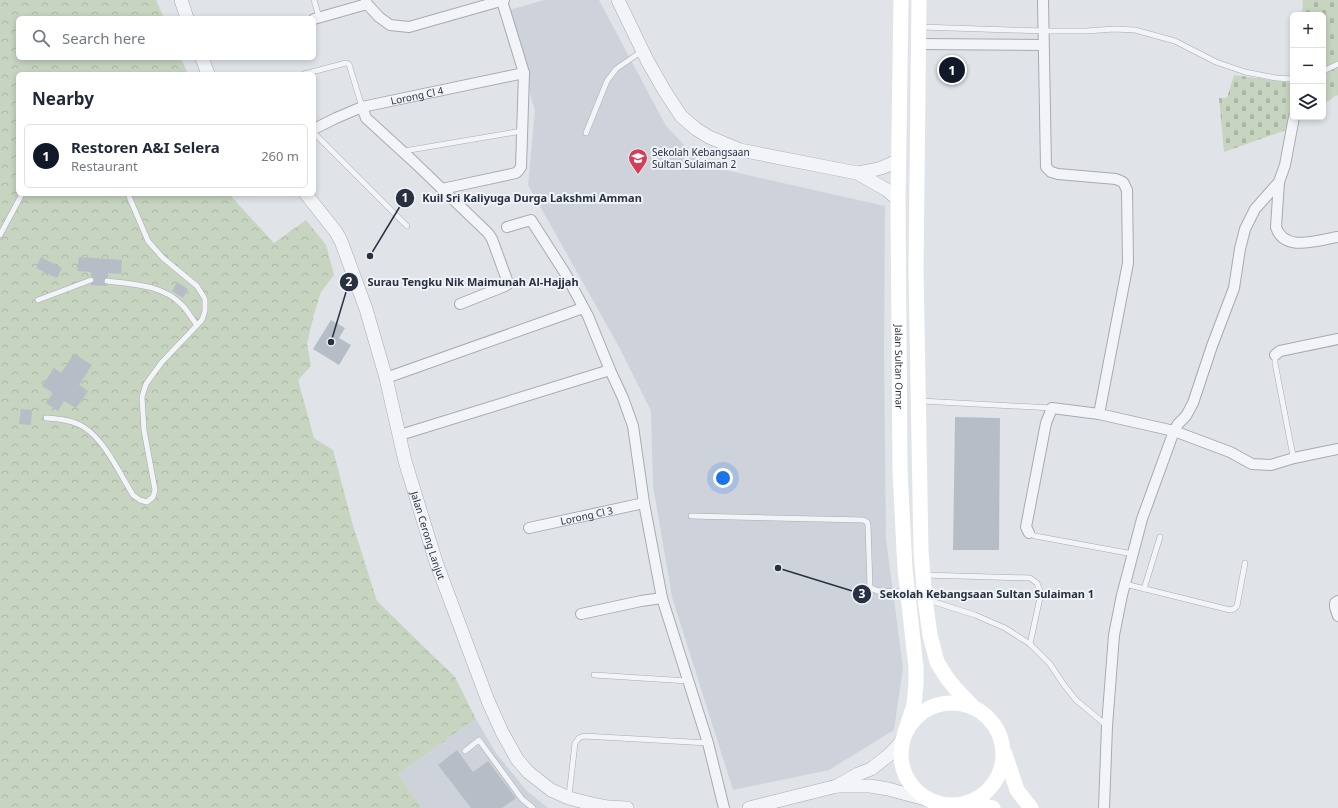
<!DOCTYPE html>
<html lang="en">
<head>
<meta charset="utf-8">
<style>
  :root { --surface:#fff; --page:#f2f2f3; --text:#1f2937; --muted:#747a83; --line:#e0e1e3; --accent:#111827 }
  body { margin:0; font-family:"Noto Sans",sans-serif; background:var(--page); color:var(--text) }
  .controls { position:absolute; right:12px; top:12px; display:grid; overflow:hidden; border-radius:6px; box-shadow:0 2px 6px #0003 }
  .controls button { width:36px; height:36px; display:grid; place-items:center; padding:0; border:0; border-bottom:1px solid var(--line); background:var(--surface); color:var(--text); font:20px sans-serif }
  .you { position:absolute; left:723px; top:478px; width:14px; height:14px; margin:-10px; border:3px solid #fff; border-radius:50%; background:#1a73e8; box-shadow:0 0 0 6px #1a73e833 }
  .badge { display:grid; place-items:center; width:26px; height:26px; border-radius:50%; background:var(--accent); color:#fff; font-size:13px; font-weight:700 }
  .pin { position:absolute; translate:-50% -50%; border:2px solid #fff; box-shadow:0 1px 4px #0006 }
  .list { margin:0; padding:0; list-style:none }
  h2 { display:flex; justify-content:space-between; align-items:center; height:52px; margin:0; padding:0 16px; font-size:17px }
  h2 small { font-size:13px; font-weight:400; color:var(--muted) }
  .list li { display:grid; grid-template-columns:26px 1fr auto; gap:12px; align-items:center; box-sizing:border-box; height:64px; margin:0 8px 8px; padding:0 8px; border:1px solid var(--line); border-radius:6px }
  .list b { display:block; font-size:15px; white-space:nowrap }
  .list p { margin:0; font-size:13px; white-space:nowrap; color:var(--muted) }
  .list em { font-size:13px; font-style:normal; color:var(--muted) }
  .icon { flex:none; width:22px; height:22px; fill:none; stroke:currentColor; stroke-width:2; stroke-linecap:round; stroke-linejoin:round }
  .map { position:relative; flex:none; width:1338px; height:808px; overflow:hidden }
  .search { position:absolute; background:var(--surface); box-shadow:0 2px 6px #0003; left:16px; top:16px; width:300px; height:44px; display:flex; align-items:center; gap:10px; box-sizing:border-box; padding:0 14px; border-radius:6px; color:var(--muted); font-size:15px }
  .panel { position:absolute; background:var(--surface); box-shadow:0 2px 6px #0003; left:16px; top:72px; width:300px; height:124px; border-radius:6px }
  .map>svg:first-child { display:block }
  .built { fill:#ced3db }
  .forest { fill:url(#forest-crowns) }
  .cemetery { fill:url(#cemetery-stones) }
  .building { fill:#b7bdc6 }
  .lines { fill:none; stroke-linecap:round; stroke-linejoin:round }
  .service-casing { stroke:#a5abb3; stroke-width:6 }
  .minor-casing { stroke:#a5abb3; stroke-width:12 }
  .tertiary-casing { stroke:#a5abb3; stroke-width:14 }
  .service { stroke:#f3f4f7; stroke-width:5 }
  .minor { stroke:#f3f4f7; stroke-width:10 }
  .tertiary { stroke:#f3f4f7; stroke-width:13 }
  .secondary { stroke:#fff; stroke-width:15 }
  .labels { text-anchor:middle; stroke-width:4; stroke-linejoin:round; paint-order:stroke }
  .street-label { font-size:10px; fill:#283141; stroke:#eff3f7 }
  .poi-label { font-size:10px; fill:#283141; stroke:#eff3f7; text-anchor:start }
  .leader { fill:none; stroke:#283141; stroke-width:1.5 }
  .callout-dot { fill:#283141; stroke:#eff3f7; stroke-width:1.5 }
  .mark-label { font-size:12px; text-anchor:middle; font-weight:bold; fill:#fff }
  .callout-label { font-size:11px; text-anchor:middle; font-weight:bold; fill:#283141; stroke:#eff3f7; stroke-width:4; stroke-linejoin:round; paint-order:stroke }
</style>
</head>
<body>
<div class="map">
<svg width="1338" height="808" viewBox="0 0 1338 808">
  <defs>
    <pattern id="forest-crowns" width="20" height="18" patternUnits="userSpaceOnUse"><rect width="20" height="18" fill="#c6d4c0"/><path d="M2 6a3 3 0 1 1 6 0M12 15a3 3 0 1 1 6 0" fill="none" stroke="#aab6a6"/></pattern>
    <pattern id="cemetery-stones" width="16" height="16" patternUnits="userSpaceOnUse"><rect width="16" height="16" fill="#c6d4c0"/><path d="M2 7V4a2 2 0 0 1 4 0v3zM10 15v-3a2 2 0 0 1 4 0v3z" fill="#aab6a6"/></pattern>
  </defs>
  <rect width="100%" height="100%" fill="#e0e4e9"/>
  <g class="built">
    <path d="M544,0H599L666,126L703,165L885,206L884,353L886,539L903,668L894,730L829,770L733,790L672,597L653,486L651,411L618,345L528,185L535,111L506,11Z"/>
    <path d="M476,719L496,753L527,791L548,808H422L398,774Z"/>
  </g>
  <path class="forest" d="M0,0H156L164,18H18V58H181L188,74H18V194H229L274,243L306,220L326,245L334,275L321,292L314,314L307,344L311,366L298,380L314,438L333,450L352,522L377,601L455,677L476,719L398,774L422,808H0Z"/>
  <g class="cemetery">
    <path d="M1303,0H1338V96L1336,95L1324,104L1323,15H1302Z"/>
    <path d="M1234,75L1292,83L1293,106L1286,130L1224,152L1219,98H1227Z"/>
  </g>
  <g class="building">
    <path d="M41,257L62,268L57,278L36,268Z"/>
    <path d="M79,257L122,260L121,274L108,273L107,286L91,285V272L77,271Z"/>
    <path d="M177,282L188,289L183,298L172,291Z"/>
    <path d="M331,320L345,328L339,338L351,345L339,365L313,349Z"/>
    <path d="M74,354L92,365L79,385L88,391L76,408L64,401L58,411L46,403L53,393L42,386L54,368L61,373Z"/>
    <path d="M21,409L32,410L31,425L19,424Z"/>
    <path d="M955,417L1000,418L999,550H953Z"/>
    <path d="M457,750L473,772L488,761L516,798L502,808H471L438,765Z"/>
  </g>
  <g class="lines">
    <g class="service-casing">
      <g id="service">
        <path d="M314,0L319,17"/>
        <path d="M921,27L1043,31H1087L1114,29L1135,30L1175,41L1216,62L1245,72L1276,78L1293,79"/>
        <path d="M1323,71L1338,64"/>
        <path d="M304,74L346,63L349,64L362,107"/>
        <path d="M314,133L407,226"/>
        <path d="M586,133L607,81L616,69L642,51"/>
        <path d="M404,151L522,131"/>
        <path d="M0,235L22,194"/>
        <path d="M107,281C133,284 163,285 182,305C188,311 192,319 197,325"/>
        <path d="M38,300L91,280"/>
        <path d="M1275,355V363L1292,451L1294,458"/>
        <path d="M921,401L1052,408"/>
        <path d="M46,418C59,419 74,420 85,428C105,441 120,474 133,495L140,500L147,502L153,497L155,490L144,430L142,397L146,384L162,362L202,320L205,311V299L197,286L163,258L148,241L128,194"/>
        <path d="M691,516L863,520L867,522L868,525L870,587C876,594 897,591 906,591"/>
        <path d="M1029,533L1035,536L1133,554"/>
        <path d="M924,575L1030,578L1037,583L1041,593L1030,644"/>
        <path d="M1125,584L1230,610L1234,609L1237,606L1245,563"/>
        <path d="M1144,589L1160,537"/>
        <path d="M928,600L975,615L1005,628L1030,644L1050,664L1064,685L1076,700L1106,725"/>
        <path d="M594,675L688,681"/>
        <path d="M465,751L479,740L522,799L533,808"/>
        <path d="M569,796L575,743L579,738L584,736L708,743"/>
      </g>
    </g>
    <g class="minor-casing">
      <g id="minor">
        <path d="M1043,0L1046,167L1051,172L1058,174L1116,179L1123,182L1127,190L1128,263L1099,414"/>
        <path d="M367,4L379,17L390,25L409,27L504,0"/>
        <path d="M314,19L367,4L366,0"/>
        <path d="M918,44L1043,45"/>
        <path d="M362,107L366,118L413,161L488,233L492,239L507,280L508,284L505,286L460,304"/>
        <path id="s1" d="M314,129L336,118L362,107L524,73"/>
        <path d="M1279,182L1276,227C1284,253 1318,240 1338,237"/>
        <path d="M442,189L516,173L519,170L521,167L524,73L502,1"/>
        <path d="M507,227L531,220L565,273L588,316L610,370L623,398L633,426L644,503L662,598L708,743L724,808"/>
        <path d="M1275,355L1280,351L1338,339"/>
        <path d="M386,378L583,308"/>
        <path d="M400,435L610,370"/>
        <path id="s2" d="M529,528L644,503"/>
        <path d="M1029,533L1026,527L1046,423L1052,408L1099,414L1174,431L1230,452L1252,464L1271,465L1294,458L1338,449"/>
        <path d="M1338,601L1335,603V607L1338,616"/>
        <path d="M581,614L641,601L662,598"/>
        <path d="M1104,808L1107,726L1114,635L1122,595L1142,519L1174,431L1178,424L1186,416L1193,403L1212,346L1234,288L1240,249L1245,229L1255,209L1279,182L1285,165L1294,117"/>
      </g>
    </g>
    <g class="tertiary-casing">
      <g id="tertiary">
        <path d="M181,0L187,18"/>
        <path d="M618,0L647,60L664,90L681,116L696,129L709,137L740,150L857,173L887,190L898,200"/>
        <path d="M202,58L208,74"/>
        <path d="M857,173C873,170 885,169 899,159"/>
        <path id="s3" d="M306,194L336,232L341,241L366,309L386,378L405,461L436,562L488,701L502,732L517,759L528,772L551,790L569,798L588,803L608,807L627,808"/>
        <path d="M837,786L858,774L871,769L889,755L902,741"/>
        <path d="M749,808L837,786H870L888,789L929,800"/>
      </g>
    </g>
    <use href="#service" class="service"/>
    <use href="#minor" class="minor"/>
    <use href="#tertiary" class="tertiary"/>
    <g class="secondary">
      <path id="s4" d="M901,0L898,200L900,471L905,569L916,667V684L914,705L905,732"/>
      <path d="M919,0L916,270L921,552L925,599L930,635L937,662L947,678L955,688L974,708"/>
      <circle cx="952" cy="754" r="51"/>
      <path d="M1005,754L1017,790L1031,808"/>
      <path d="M965,804L985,806L993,808"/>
    </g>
  </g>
  <defs>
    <g id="school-pin" transform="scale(1)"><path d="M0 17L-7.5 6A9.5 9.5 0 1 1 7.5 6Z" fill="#d43f58" stroke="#eff3f7"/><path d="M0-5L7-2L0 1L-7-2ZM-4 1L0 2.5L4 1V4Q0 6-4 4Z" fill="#fff"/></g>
  </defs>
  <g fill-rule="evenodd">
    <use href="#school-pin" x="638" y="158"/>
  </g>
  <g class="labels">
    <g class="street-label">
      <text dy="4" stroke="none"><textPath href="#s1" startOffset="109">Lorong Cl 4</textPath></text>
      <text dy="4" stroke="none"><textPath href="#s4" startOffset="367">Jalan Sultan Omar</textPath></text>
      <text dy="4" stroke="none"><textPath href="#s2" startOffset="59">Lorong Cl 3</textPath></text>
      <text dy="4" stroke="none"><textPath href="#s3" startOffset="366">Jalan Cerong Lanjut</textPath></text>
    </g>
    <g class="poi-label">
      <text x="652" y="156">Sekolah Kebangsaan<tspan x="652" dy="12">Sultan Sulaiman 2</tspan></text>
    </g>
  </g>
  <path class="leader" d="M370 256L405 198M331 342L349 282M778 568L862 594"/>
  <g class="callout-dot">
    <circle cx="370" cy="256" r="4"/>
    <circle cx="331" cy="342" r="4"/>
    <circle cx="778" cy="568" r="4"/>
    <circle cx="405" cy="198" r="10"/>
    <circle cx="349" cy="282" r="10"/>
    <circle cx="862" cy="594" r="10"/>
  </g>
  <g class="mark-label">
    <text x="405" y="202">1</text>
    <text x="349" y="286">2</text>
    <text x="862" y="598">3</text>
  </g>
  <g class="callout-label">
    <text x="532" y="202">Kuil Sri Kaliyuga Durga Lakshmi Amman</text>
    <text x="473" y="286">Surau Tengku Nik Maimunah Al-Hajjah</text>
    <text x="987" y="598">Sekolah Kebangsaan Sultan Sulaiman 1</text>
  </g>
</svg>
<div class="controls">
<button>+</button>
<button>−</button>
<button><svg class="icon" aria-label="layers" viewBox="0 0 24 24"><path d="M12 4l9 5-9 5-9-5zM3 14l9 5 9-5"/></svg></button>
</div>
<div class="you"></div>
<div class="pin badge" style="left:952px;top:70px">1</div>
<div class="search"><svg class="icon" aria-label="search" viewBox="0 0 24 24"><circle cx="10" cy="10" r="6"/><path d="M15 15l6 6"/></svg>Search here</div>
<section class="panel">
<h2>Nearby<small></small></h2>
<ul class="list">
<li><span class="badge">1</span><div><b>Restoren A&amp;I Selera</b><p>Restaurant</p></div><em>260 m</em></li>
</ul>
</section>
</div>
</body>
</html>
